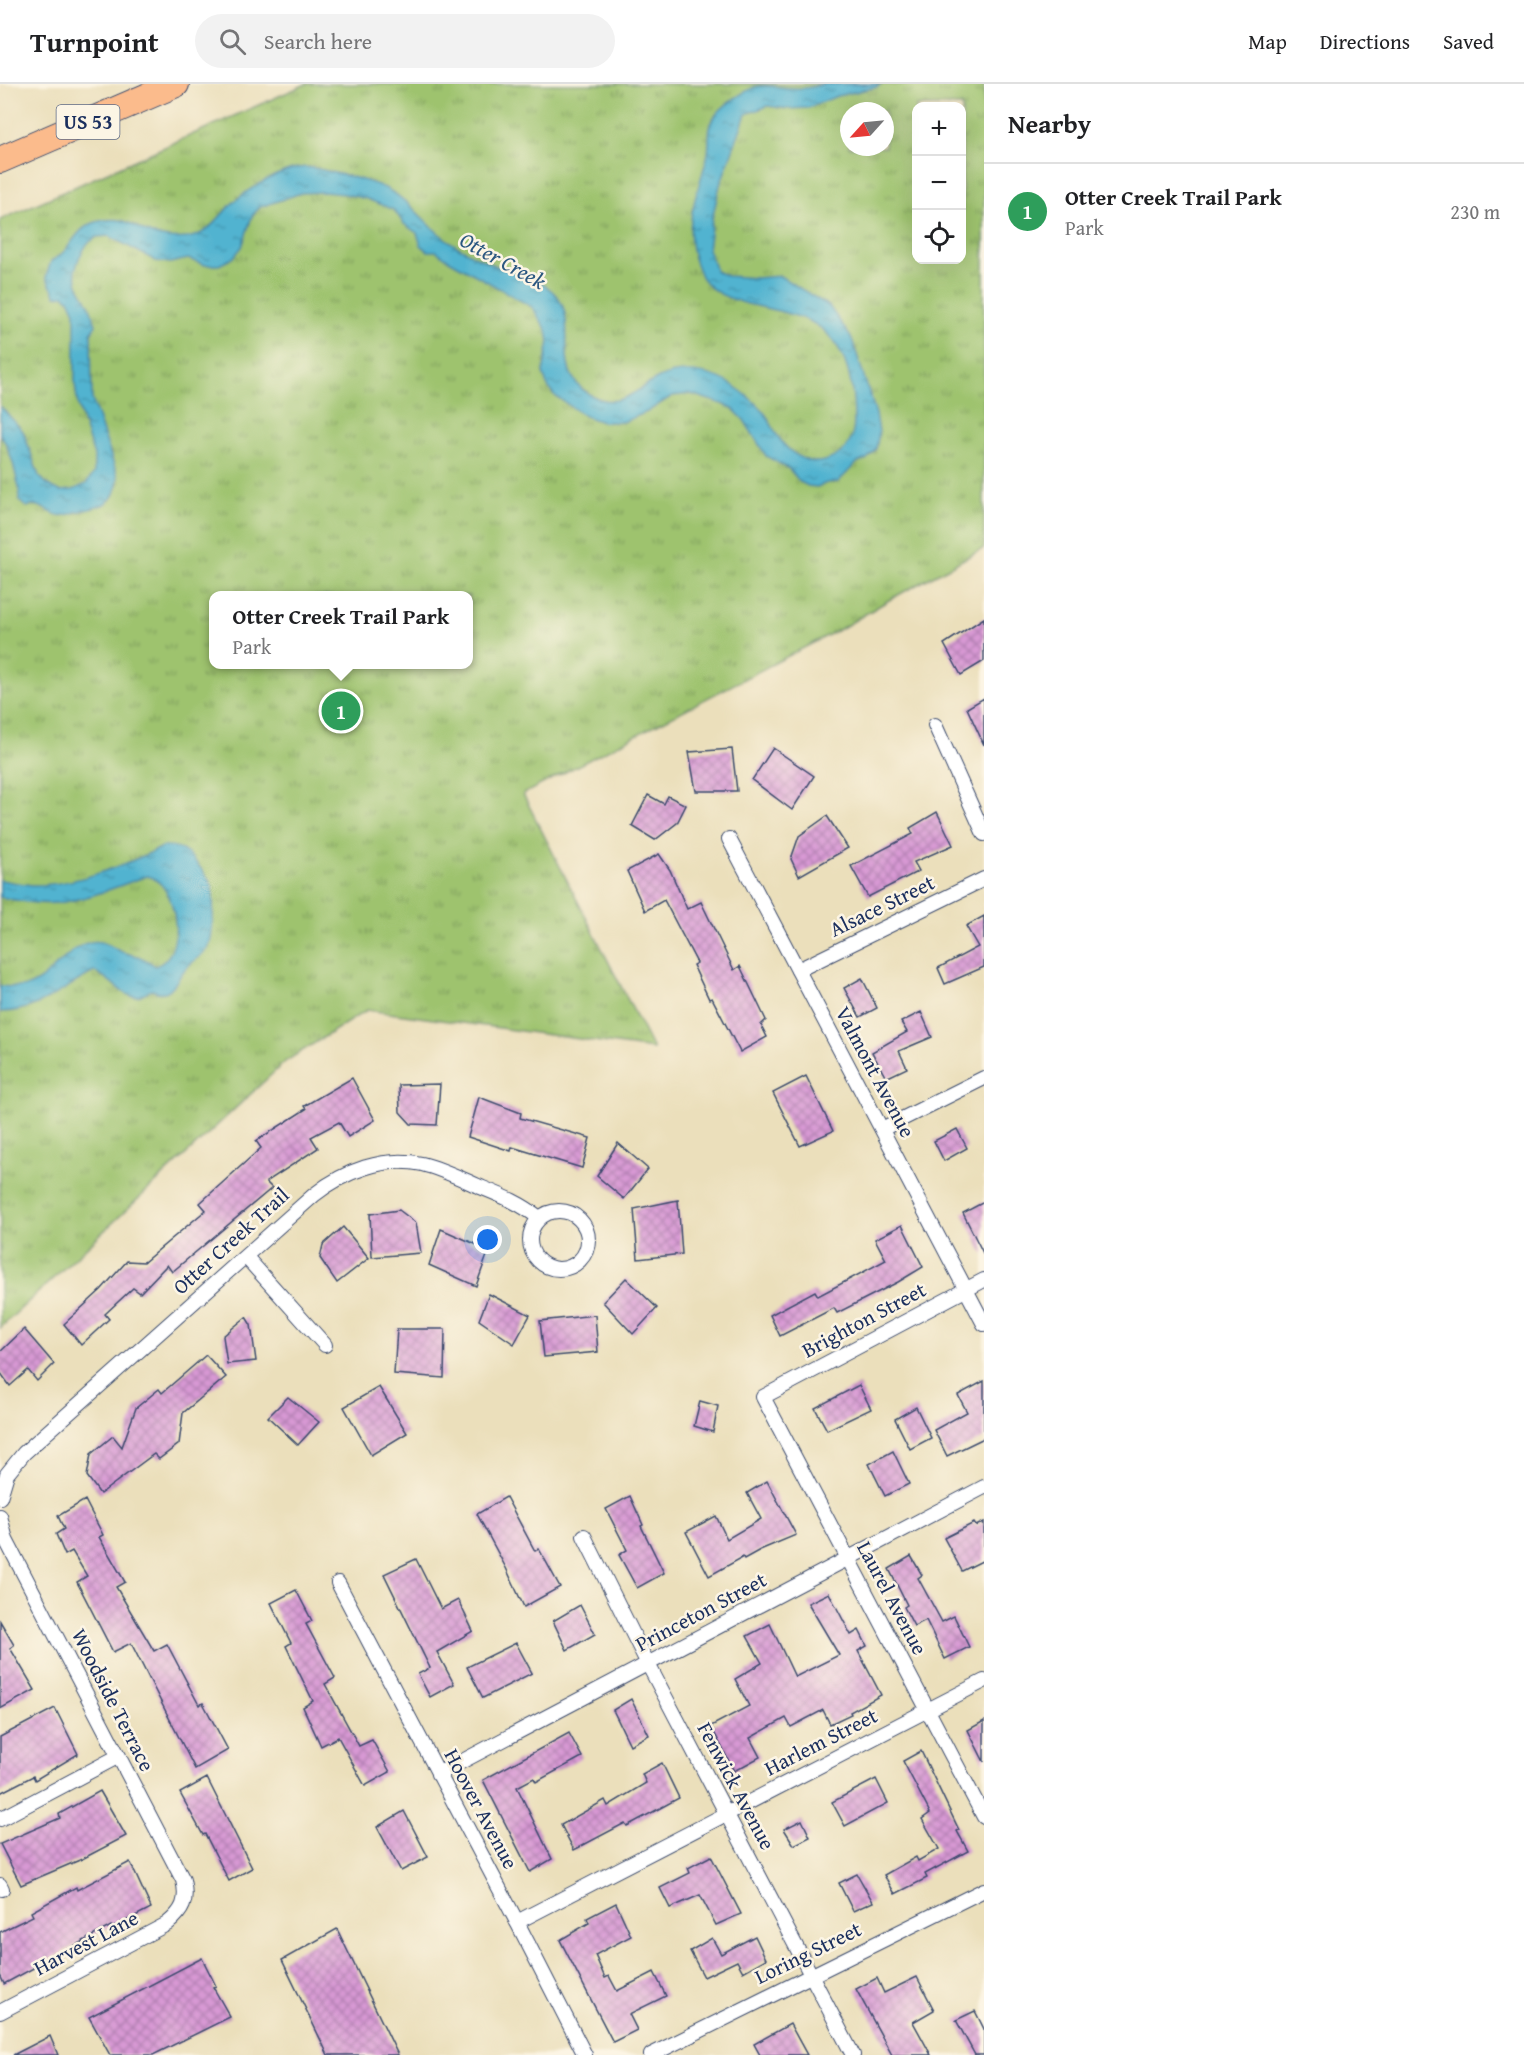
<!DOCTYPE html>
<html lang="en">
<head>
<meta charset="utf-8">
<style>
  :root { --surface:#fff; --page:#f2f2f2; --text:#202124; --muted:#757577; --line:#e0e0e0; --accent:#2563eb }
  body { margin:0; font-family:"Gentium Book Plus",serif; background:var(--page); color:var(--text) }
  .controls { position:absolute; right:18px; top:18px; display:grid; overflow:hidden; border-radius:12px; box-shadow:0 6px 24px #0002 }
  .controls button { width:54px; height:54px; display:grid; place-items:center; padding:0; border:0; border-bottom:2px solid var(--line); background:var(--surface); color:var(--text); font:30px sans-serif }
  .compass { position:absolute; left:840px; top:18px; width:54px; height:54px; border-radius:50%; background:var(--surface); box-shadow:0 6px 24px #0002; rotate:243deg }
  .you { position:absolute; left:488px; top:1156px; width:21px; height:21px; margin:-15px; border:4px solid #fff; border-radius:50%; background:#1a73e8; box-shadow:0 0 0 9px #1a73e833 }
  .badge { display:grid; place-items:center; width:39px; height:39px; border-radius:50%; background:var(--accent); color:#fff; font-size:20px; font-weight:700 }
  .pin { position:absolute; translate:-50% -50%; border:3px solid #fff; box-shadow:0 2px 6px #0006 }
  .popup { position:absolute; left:209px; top:507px; width:264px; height:78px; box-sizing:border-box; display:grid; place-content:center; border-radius:12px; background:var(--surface); filter:drop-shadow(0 2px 4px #0005); font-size:20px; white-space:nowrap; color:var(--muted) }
  .popup b { font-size:22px; color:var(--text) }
  .popup::after { content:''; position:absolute; left:50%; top:100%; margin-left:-12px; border:12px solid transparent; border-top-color:var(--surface) }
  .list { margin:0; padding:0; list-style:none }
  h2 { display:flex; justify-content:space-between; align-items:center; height:78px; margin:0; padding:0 24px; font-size:26px }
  h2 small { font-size:20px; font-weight:400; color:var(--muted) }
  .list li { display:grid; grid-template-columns:39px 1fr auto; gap:18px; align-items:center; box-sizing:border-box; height:96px; padding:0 24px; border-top:2px solid var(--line) }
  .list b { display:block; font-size:22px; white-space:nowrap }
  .list p { margin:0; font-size:20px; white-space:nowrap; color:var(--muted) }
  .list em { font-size:20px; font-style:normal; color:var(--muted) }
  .icon { flex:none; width:33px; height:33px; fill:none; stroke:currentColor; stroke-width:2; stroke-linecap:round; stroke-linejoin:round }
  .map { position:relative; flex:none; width:984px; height:1971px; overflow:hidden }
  header { display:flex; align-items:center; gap:36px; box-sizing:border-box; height:84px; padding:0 30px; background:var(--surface); border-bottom:2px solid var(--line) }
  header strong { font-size:28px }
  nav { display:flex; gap:33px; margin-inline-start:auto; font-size:21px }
  .search { width:420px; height:54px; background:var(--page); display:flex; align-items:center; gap:15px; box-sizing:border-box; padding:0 21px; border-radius:33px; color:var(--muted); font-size:22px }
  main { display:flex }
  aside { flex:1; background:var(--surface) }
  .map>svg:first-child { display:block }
  .grass { fill:url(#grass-tufts); stroke:#5c7966; stroke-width:1.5; fill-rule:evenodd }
  .water { fill:url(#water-ripples); stroke:#367197; stroke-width:1.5 }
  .building { fill:url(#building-cross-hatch) }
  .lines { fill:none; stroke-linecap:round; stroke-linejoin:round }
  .minor-casing { stroke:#3a496c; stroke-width:16 }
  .motorway-casing { stroke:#3a496c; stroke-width:28 }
  .minor { stroke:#fff; stroke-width:14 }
  .motorway { stroke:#fbbb8c; stroke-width:26 }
  .labels { text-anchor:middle; stroke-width:5; stroke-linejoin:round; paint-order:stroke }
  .shield { fill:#fcf5e5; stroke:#5e6a86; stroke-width:1.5 }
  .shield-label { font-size:20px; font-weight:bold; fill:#1b2f5e }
  .street-label { font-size:21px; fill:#1b2f5e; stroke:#fcf5e5 }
  .water-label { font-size:22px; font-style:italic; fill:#2b5780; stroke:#fcf5e5 }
</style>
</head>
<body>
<header>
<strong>Turnpoint</strong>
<div class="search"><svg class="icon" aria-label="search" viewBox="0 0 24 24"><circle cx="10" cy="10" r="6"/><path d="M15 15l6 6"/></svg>Search here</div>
<nav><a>Map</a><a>Directions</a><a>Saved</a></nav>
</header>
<main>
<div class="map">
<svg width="984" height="1971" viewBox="0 0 984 1971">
  <defs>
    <pattern id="grass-tufts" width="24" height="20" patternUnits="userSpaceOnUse" patternTransform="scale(1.5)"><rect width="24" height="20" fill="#9ec36e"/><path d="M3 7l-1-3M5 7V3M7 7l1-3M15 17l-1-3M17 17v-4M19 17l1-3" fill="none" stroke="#809f5e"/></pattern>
    <pattern id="water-ripples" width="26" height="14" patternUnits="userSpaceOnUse" patternTransform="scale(1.5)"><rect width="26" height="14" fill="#51b3d0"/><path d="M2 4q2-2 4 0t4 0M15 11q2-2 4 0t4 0" fill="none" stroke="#4292ac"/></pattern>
    <pattern id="building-cross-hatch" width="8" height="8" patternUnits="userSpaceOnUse" patternTransform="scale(1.5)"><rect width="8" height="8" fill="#d899d4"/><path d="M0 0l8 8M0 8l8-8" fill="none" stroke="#ae7daf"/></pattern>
  </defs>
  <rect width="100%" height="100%" fill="#fcf5e5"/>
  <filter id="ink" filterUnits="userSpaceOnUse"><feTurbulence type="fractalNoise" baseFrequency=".0167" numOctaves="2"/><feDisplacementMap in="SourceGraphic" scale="12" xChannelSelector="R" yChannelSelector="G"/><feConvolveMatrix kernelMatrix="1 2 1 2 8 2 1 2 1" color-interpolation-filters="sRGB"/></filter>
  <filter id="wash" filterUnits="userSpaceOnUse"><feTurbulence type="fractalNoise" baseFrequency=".008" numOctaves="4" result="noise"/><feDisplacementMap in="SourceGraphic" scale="24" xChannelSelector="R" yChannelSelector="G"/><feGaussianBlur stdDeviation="1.35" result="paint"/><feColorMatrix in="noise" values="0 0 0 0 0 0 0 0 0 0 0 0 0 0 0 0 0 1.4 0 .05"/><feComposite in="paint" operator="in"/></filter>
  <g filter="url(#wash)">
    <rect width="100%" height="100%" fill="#ebdfbb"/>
    <path class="grass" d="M306,0H984V464L889,516L842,544L523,710L653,965L367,926L286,977L0,1244V136ZM916,22H962V176H916ZM849,27H885V63H849ZM214,512H469V580H214Z"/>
    <g class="water">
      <path d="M824,0H881L877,3L837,12L808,24L788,25L768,22L746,30L720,101L712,135L708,165L716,187L727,192L756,194L780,192L829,222L852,255L876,330L879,348L876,365L867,375L857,379L838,398L827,399L817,403L808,402L800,398L789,385L766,372L744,336L733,325L722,320L691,310L672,312L647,328L623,338H602L585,332L554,311L547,301L543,289L549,258L547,246L532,223L449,176L436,167H428L421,161L417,149L404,140L394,126L367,115L345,110L324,108L301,109L260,123L252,132L242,163L233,174L219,181H205L188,175L170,179L156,177L109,152L97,153L87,160L79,174L75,187L78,201L89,220L96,241L91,249L92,315L118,393C116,423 99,423 76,428C69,430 64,433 57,431C45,427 40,418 27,423L19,417V404L13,379L6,360L0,350V322L23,347L39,392L48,401L60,407L73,406L86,400L94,389V372L78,322L75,300V228L69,215L64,211L56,212L46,193L51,177C76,165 71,141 105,136C126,133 132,142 149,149C161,154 181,157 195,152C212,146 222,128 235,117C250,104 271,92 289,86C306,80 319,85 335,89C352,93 371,97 387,105C406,115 419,131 434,145C446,157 471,171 487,178C507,188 534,192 551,206C585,235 546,284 589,310C619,328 634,306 659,294C681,283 714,288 734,302C744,309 755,318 763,327C770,335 773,346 779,354C788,368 808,382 824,377C845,371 854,358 854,337C854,299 846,254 809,237C790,228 768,225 748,220C731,215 713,210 702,194C701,193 697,182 696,180C682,142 697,110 707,74C710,63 708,54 710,43C712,27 741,9 755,3C767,0 781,4 794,4C804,5 814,3 824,0Z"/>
      <path d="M165,762C185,762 194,775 205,790C208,794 213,801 213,806C214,816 213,854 209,861C204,872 193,876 186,884C176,895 171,916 152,906C147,907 143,910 139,912C124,917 109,891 94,888C60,905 41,927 0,928V902C9,903 19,904 28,902C54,893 73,853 101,858C109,860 115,865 122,868C137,873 142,871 155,882C189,872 177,797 147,792C118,802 87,816 56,819C38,821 18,817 0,813V796C11,798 21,800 32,801C75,802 127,780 165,762Z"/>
    </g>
    <g id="blocks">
      <g class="building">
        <path d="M984,534V577L961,591L944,560Z"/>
        <path d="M984,614V661L967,624Z"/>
        <path d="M773,664L814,692L792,726L752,696Z"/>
        <path d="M732,665L737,707H696L689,668Z"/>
        <path d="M648,711L664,720L668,712L686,721L677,739L655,756L632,742Z"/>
        <path d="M937,728L953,761L914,778L919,787L868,813L851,782L913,750L910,744Z"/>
        <path d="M827,732L848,764L799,792L791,775L799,752Z"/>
        <path d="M659,770L670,786L687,825L701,818L734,886L740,882L766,936L761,941L767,953L740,968L712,914L709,915L693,881L697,879L664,816L645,827L627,787Z"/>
        <path d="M984,832V883L945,900L938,884L978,863L966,842Z"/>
        <path d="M862,894L877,924L860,933L844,904Z"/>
        <path d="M921,928L932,953L899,967L907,984L886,994L872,968L907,948L901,938Z"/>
        <path d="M806,992L833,1047L800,1062L773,1009Z"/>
        <path d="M352,994L375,1036L348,1053L339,1038L311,1053L318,1064L266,1098L272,1104L172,1188L167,1181L140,1209L133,1204L105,1230L109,1235L81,1261L64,1240L101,1206L127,1177L144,1178L206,1126L200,1119L261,1064L256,1057L306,1025L304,1022Z"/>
        <path d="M440,1000L437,1041L411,1040L400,1028L399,1001Z"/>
        <path d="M479,1013L521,1029L520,1034L590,1054L582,1084L512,1063L511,1067L468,1053Z"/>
        <path d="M957,1045L967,1064L944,1077L934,1057Z"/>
        <path d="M618,1059L648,1085L624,1115L597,1092Z"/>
        <path d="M678,1116L682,1170L638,1175L634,1125Z"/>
        <path d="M984,1118V1171L963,1129Z"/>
        <path d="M399,1126L416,1139L421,1169L372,1173L370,1130Z"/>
        <path d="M902,1141L923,1183L898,1198L837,1229L834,1224L780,1252L770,1231L815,1207L818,1212L886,1176L875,1155Z"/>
        <path d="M343,1143L369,1174L337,1199L320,1174L323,1161Z"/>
        <path d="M441,1145L489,1166L476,1202L429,1181Z"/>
        <path d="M626,1194L657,1224L633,1250L603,1218Z"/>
        <path d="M489,1210L530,1231L514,1260L479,1236Z"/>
        <path d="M595,1231L598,1268L544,1273L540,1237Z"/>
        <path d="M246,1233L251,1241L256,1277L227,1280L223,1252Z"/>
        <path d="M24,1245L54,1280L37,1297L28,1286L10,1302L0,1288V1268Z"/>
        <path d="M397,1245H445L444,1294L394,1290Z"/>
        <path d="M206,1271L226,1293L183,1329L179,1360L159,1375L154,1370L100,1410L87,1392L91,1370L113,1352L122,1363L136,1324L159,1305L162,1309Z"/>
        <path d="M984,1297V1354L947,1372L934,1346L967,1328L958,1311Z"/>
        <path d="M859,1301L871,1325L827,1346L815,1324Z"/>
        <path d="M379,1303L407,1349L371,1371L344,1323Z"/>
        <path d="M288,1313L319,1338L298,1361L268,1333Z"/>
        <path d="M700,1317L718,1322L713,1348L694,1342Z"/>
        <path d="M916,1323L931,1354L910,1365L895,1335Z"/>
        <path d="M893,1367L909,1400L885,1412L869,1380Z"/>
        <path d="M767,1397L796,1451L760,1466L744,1475L743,1473L709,1492L686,1448L716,1432L727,1455L761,1435L747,1409Z"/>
        <path d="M630,1412L643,1441L641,1442L664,1489L637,1504L619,1471L627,1466L606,1425Z"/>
        <path d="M506,1413L535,1467L539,1465L560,1503L524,1523L506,1484L477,1430Z"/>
        <path d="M85,1416L103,1451L99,1453L125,1498L116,1503L154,1567L167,1560L199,1621L203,1619L228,1666L195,1685L131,1559L113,1568L77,1498L87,1492L72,1467L65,1471L56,1450L64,1445L58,1432Z"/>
        <path d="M984,1438V1476L962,1487L944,1454L974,1439L976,1442Z"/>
        <path d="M911,1472L922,1491L918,1494L942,1538L954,1532L969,1563L945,1575L926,1536L914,1542L904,1523L907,1521L889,1485Z"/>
        <path d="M416,1475L441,1525L458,1516L473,1547L437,1568L454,1600L430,1613L418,1590L430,1584L384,1490Z"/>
        <path d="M296,1506L312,1537L306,1540L335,1594L325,1600L359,1662L372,1656L390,1688L365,1702L338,1653L321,1662L303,1623L313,1617L286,1562L291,1559L271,1519Z"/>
        <path d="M829,1509L851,1551L859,1546L867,1562L858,1567L881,1611L850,1628L851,1630L830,1640L823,1626L791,1643L786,1634L750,1654L760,1673L734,1687L711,1642L749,1622L735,1595L762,1579L747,1552L770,1540L795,1593L839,1571L808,1519Z"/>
        <path d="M580,1521L595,1550L567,1566L553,1537Z"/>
        <path d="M0,1537L14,1561L10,1564L35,1606L0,1625Z"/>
        <path d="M516,1559L532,1589L483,1614L467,1583Z"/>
        <path d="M631,1615L649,1651L630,1661L613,1626Z"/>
        <path d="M55,1624L78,1670L35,1696L33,1692L0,1709V1653Z"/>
        <path d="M984,1637V1678L968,1646Z"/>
        <path d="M569,1649L582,1673L536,1698L534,1694L517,1703L552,1775L530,1788L483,1696Z"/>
        <path d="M921,1667L959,1746L957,1747L968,1767L925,1790L927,1794L895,1810L884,1791L916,1773L918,1777L939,1765L922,1735L930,1729L903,1677Z"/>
        <path d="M662,1679L679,1714L627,1742L625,1739L574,1766L561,1741L605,1716L608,1722L646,1699L642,1690Z"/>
        <path d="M207,1694L252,1784L229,1797L205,1750L203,1751L180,1709Z"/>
        <path d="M876,1695L888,1719L845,1742L832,1718Z"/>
        <path d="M100,1707L126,1752L82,1775L21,1801L0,1760L60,1734L59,1730Z"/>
        <path d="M404,1727L428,1773L401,1787L377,1743Z"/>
        <path d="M802,1736L810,1753L794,1761L784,1745Z"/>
        <path d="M711,1772L741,1830L716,1841L700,1811L670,1824L660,1804L690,1789L688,1784Z"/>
        <path d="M130,1778L151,1824L112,1844L111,1842L4,1900L0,1891V1848L33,1832L31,1828L76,1803L77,1806Z"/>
        <path d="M857,1790L873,1818L853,1827L839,1799Z"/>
        <path d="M616,1819L631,1852L595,1871L605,1894L609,1892L617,1907L654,1888L666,1912L629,1930L637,1946L613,1958L560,1856L589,1839L587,1834Z"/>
        <path d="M337,1845L398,1971H328L282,1876Z"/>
        <path d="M755,1852L766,1875L743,1888L737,1877L704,1893L690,1867L712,1854L721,1870Z"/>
        <path d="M202,1874L216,1902L213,1903L230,1933L153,1971H110L89,1933Z"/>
        <path d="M917,1893L934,1926L913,1938L931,1971H892L856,1905L877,1894L884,1909Z"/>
        <path d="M975,1927L984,1945V1971H975L956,1936Z"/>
        <path d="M790,1940L807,1971H760L754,1960Z"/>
        <path d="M50,1952L58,1971H13Z"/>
      </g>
    </g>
  </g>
  <g filter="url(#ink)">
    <use href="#blocks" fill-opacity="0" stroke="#3a496c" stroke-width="1.5"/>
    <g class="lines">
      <g class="minor-casing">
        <g id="minor">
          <path d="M935,641L984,750"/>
          <path d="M729,755L984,1240"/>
          <path d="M798,886L984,795"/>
          <path d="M882,1045L984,994"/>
          <circle cx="559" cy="1156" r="29"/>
          <path d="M246,1173L325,1261"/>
          <path d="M984,1196L763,1313L984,1733"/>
          <path d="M0,1413L7,1390L24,1369L314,1111C344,1087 384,1072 422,1080C442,1085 460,1094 478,1102C500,1111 521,1119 539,1134"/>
          <path d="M0,1432L6,1456L183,1796C188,1817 183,1827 167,1840L0,1928"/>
          <path d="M584,1452L648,1580L853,1971"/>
          <path d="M338,1499L517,1838L585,1971"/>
          <path d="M438,1690L984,1403"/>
          <path d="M0,1735L119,1672"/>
          <path d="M0,1801L2,1805"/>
          <path d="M517,1838L984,1597"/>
          <path d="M651,1971L984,1806"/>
        </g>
      </g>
      <g class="motorway-casing">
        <path id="motorway" d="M0,76L176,0"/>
      </g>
      <use href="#minor" class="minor"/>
      <use href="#motorway" class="motorway"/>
    </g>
  </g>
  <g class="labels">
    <rect class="shield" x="56.5" y="21" width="63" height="34" rx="4.5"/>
    <g class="shield-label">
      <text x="88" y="45">US 53</text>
    </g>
    <g class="street-label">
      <text transform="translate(882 822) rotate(-26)" y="7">Alsace Street</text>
      <text transform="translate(875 988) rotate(62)" y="7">Valmont Avenue</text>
      <text transform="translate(231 1157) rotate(-42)" y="7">Otter Creek Trail</text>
      <text transform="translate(864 1236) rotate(-28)" y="7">Brighton Street</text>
      <text transform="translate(892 1514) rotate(62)" y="7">Laurel Avenue</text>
      <text transform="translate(701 1528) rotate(-28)" y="7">Princeton Street</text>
      <text transform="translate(113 1616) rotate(63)" y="7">Woodside Terrace</text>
      <text transform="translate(821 1658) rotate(-27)" y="7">Harlem Street</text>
      <text transform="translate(736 1702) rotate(62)" y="7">Fenwick Avenue</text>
      <text transform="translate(481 1725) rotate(62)" y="7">Hoover Avenue</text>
      <text transform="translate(86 1859) rotate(-28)" y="7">Harvest Lane</text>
      <text transform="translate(808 1869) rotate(-26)" y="7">Loring Street</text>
    </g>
    <g class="water-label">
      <text transform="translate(503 176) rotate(29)" y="8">Otter Creek</text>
    </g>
  </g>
</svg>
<div class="controls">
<button>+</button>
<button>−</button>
<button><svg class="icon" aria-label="locate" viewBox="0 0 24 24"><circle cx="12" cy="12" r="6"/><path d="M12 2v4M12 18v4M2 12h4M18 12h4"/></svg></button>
</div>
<svg class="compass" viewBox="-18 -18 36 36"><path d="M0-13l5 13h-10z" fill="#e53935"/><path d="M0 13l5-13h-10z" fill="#757577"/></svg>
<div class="you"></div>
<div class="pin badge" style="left:341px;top:627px;background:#2e9e5b">1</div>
<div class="popup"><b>Otter Creek Trail Park</b>Park</div>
</div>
<aside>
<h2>Nearby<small></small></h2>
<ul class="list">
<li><span class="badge" style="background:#2e9e5b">1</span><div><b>Otter Creek Trail Park</b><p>Park</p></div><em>230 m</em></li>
</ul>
</aside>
</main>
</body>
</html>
